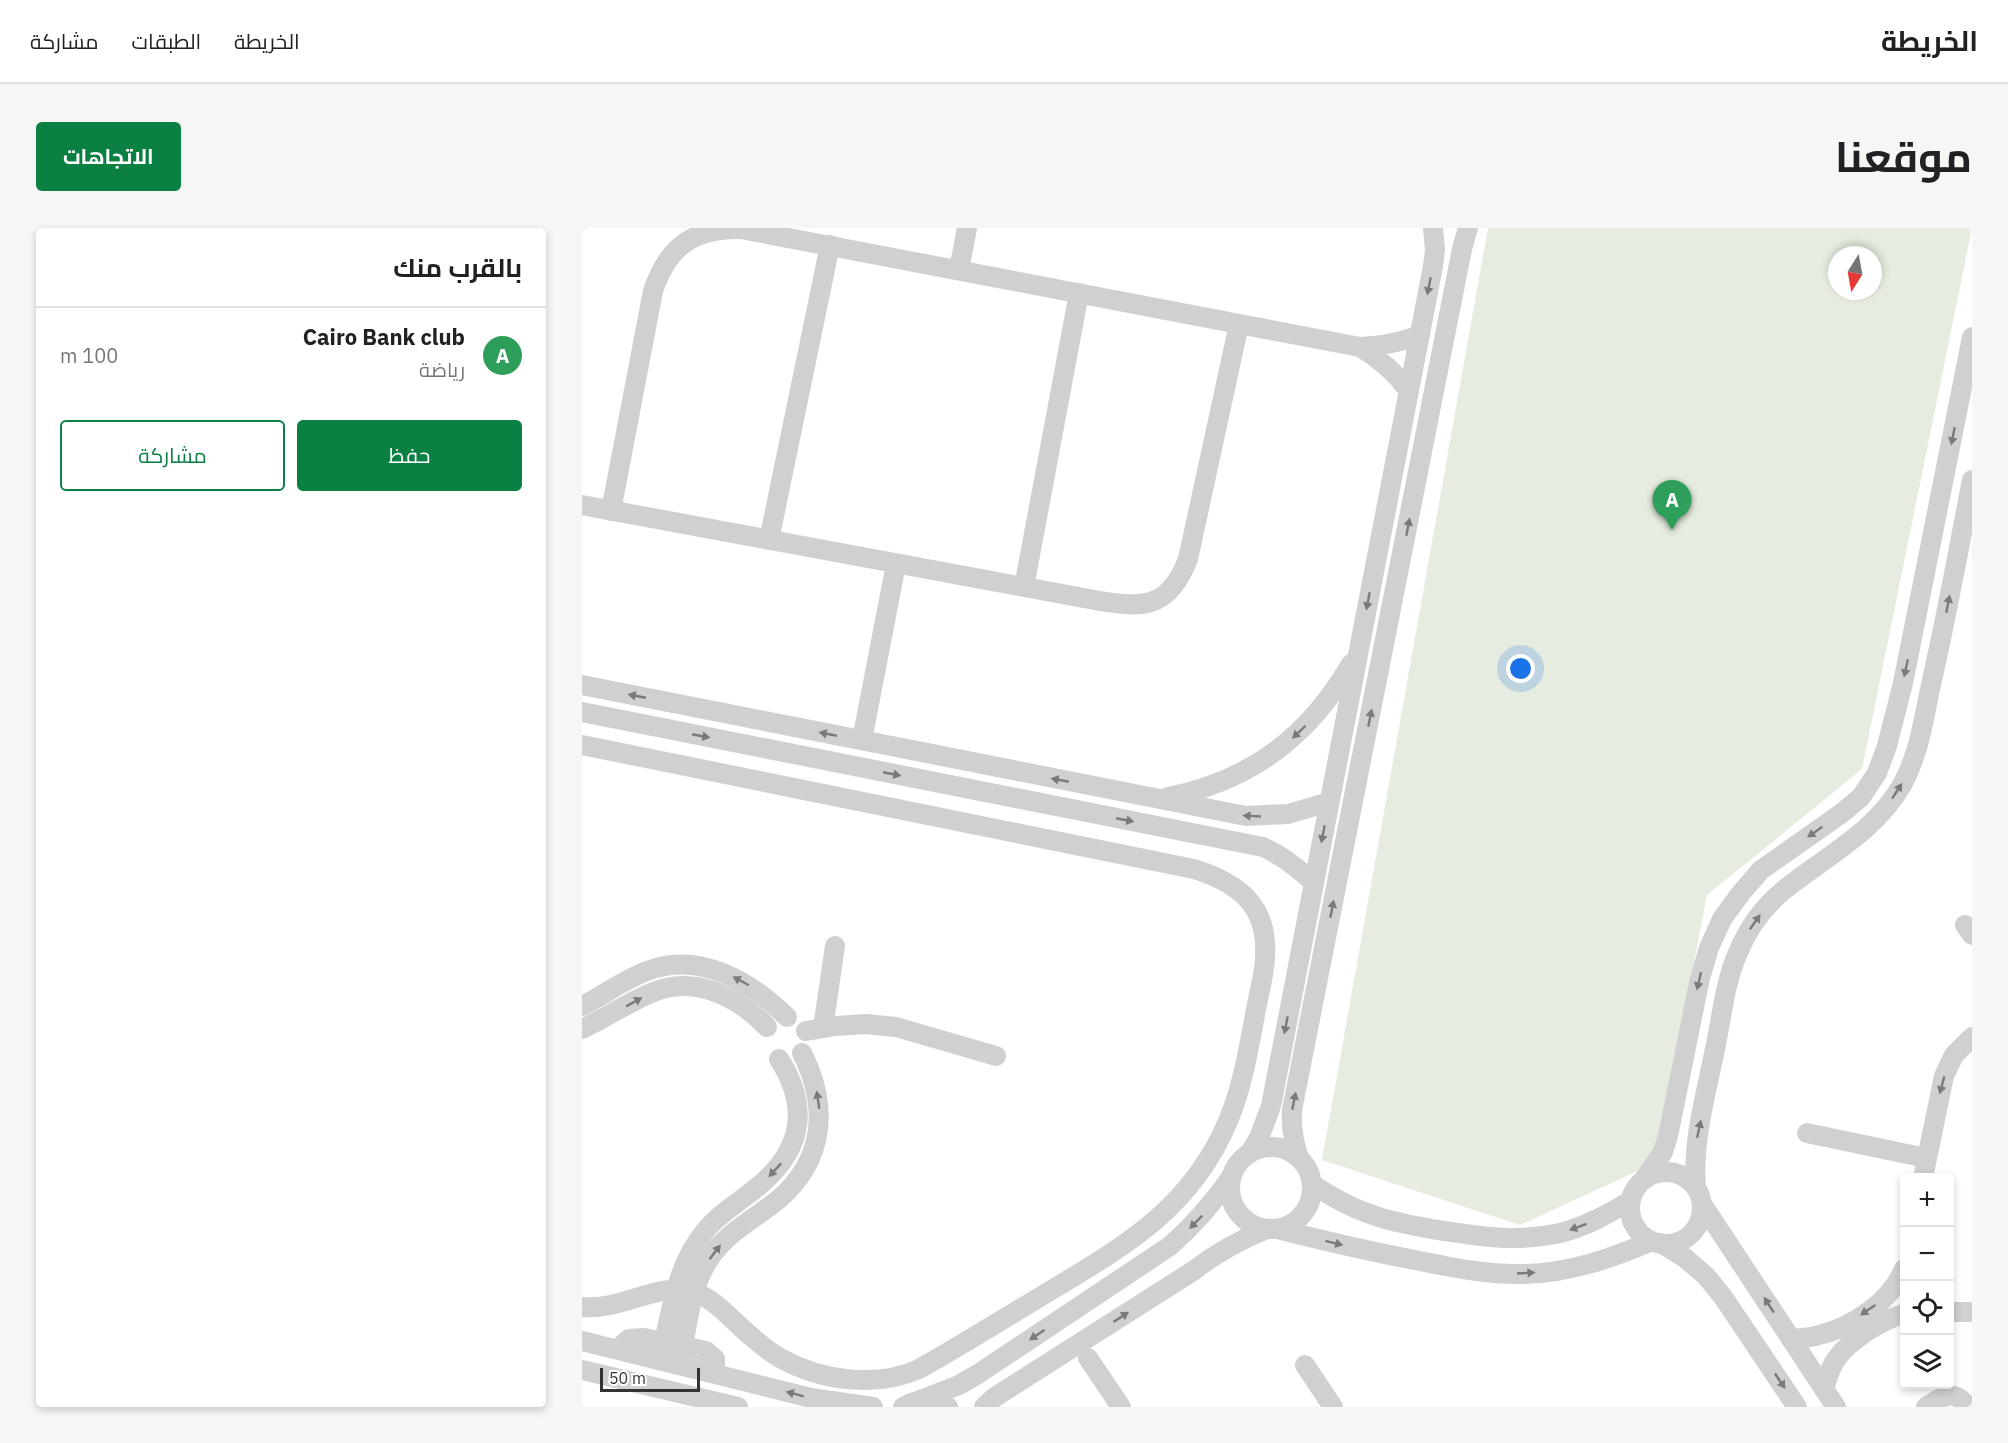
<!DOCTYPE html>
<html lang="ar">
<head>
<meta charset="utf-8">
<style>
  :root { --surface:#fff; --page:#f6f6f6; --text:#202124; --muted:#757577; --line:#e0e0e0; --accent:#0b8043 }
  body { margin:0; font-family:"IBM Plex Sans",Cairo,sans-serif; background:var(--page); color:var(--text); direction:rtl }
  .controls { position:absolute; right:18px; bottom:18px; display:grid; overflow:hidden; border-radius:6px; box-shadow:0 3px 9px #0003 }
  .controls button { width:54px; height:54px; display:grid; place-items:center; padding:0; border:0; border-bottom:2px solid var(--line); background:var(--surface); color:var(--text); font:30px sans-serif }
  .compass { position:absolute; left:1246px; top:18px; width:54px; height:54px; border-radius:50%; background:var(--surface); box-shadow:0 3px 9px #0003; rotate:191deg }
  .scale { position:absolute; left:18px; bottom:15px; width:100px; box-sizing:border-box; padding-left:6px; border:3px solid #333; border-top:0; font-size:16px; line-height:21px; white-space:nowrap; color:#333; -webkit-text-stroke:4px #fff; paint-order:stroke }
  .you { position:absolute; left:939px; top:441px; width:21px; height:21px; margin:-15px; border:4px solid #fff; border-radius:50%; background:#1a73e8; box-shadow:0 0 0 9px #1a73e833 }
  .badge { display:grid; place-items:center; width:39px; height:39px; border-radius:50%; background:var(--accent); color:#fff; font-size:20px; font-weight:700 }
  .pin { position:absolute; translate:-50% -50px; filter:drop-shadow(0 2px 3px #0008) }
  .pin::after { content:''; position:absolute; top:32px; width:21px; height:18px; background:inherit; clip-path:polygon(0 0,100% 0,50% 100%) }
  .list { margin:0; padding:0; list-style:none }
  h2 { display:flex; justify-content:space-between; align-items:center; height:78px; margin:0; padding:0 24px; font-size:26px }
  h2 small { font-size:20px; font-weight:400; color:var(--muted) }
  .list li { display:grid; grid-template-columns:39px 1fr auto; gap:18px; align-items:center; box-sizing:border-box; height:96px; padding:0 24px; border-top:2px solid var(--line) }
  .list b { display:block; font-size:22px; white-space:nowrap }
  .list p { margin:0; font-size:20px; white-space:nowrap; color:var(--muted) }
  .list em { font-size:20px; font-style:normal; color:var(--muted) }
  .actions { display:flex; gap:12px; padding:18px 24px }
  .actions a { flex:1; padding:14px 0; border:2px solid var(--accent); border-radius:6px; text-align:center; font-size:21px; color:var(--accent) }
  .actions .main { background:var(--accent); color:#fff }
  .icon { flex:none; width:33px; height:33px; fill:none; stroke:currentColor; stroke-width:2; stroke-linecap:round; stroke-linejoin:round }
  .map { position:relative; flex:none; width:1390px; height:1179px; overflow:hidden; direction:ltr; border-radius:6px }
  header { display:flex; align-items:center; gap:36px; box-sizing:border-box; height:84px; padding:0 30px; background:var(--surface); border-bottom:2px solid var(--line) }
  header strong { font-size:28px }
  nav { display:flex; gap:33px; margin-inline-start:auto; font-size:21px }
  .intro { display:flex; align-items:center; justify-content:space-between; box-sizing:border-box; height:144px; padding:0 36px }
  h1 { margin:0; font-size:42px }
  .button { padding:15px 27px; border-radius:6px; background:var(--accent); color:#fff; font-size:21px; font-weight:700 }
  main { display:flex; gap:36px; padding:0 36px }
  aside { flex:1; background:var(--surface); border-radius:6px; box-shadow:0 3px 9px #0003 }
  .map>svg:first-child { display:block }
  .green { fill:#e6ecdf; fill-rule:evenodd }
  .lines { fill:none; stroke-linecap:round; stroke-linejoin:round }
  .minor { stroke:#d0d0d0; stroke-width:20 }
  .oneway { fill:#7a7a7a }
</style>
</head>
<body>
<header>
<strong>الخريطة</strong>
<nav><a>الخريطة</a><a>الطبقات</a><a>مشاركة</a></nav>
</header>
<div class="intro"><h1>موقعنا</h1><a class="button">الاتجاهات</a></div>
<main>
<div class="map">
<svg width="1390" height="1179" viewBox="0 0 1390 1179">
  <rect width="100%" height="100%" fill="#fff"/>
  <path class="green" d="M906,0H1390L1280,541L1125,667L1073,935L938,997L740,932ZM1255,27H1291V63H1255Z"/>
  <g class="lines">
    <g class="minor">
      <path d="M377,42L385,0"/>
      <path d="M778,119C798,131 813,144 827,163"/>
      <path d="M0,277L518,373C564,381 588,378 606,331L657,96"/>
      <path d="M29,283L71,63C86,18 112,0 159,1L778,119C800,118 817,115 838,107"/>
      <path d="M187,312L248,17"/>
      <path d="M442,359L497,65"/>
      <path d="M0,457L664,588L706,586L747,574"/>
      <path d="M0,484L681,619C701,628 716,640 732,655"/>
      <path d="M280,512L314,336"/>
      <path d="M0,517L612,641C674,660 693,694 679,757C669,802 664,851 646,893C608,984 537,1021 458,1069C418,1093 378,1118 337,1141C295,1160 240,1153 200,1131C186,1124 175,1113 163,1103C148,1090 131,1070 112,1064C77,1053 39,1083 0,1079"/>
      <path d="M586,569C669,553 727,508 769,436"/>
      <path d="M1383,697L1390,707"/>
      <path d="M0,778C22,767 41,752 65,743C117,723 168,753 205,789"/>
      <path d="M241,800L253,718"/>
      <path d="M0,801C24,790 45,775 69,765C112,746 156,769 185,799"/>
      <path d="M224,803L254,798L284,796L314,799L414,828"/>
      <path d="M1225,905L1344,930"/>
      <circle cx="689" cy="960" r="41"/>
      <path d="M668,925L677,910L689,878L851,38L853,22L851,0"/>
      <path d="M717,930C711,913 709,899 710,882L880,21L886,0"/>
      <circle cx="1084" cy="980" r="36"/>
      <path d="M1063,950L1081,924L1086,908L1118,750L1127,720L1140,691L1159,665L1179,642L1260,585L1279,569L1295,545L1305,518L1321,455L1390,109"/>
      <path d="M1341,950L1362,848L1372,827L1390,809"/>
      <path d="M731,957C749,968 767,979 788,986C808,994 829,997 850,1001C893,1008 934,1015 978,1005C1003,999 1026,986 1048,973"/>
      <path d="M1114,959C1110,911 1125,863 1134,816C1140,787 1143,755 1155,727C1165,702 1181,679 1202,662C1244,628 1292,605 1320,557C1338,524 1342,488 1350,452C1365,386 1377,319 1390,252"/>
      <path d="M1120,976L1254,1179"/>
      <path d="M695,1001C743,1013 790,1024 838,1033C873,1040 907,1047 943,1046C988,1045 1030,1030 1070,1013"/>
      <path d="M1079,1015L1103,1030L1124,1048L1141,1069L1215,1179"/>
      <path d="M1368,1084H1390"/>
      <path d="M1209,1111C1218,1110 1228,1110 1237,1107C1271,1099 1308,1074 1322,1041"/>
      <path d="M0,1113L229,1170L291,1179"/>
      <path d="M82,1114C91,1075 96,1036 123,1003C138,984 160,973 179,956C221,920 227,878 197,831"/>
      <path d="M101,1118C107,1086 110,1054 130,1027C148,1002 174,990 197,971C244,930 246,877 220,825"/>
      <path d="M38,1122L42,1115L47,1111L62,1110L124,1123L133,1131V1145"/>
      <path d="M506,1130L539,1179"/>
      <path d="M723,1137L751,1179"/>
      <path d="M0,1142L156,1179"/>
      <path d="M1242,1161C1245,1151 1248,1139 1255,1130C1268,1112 1301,1091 1322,1086"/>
      <path d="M338,1172L377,1157L396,1146L588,1018C612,997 631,975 650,948"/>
      <path d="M321,1179C336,1170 351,1170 366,1179"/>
      <path d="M402,1179L413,1169L611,1043C634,1025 658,1012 685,1001"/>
      <path d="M1344,1179C1360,1169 1372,1159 1386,1179"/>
    </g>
  </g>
  <defs><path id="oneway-solid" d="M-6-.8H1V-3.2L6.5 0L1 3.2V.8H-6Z" transform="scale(1.5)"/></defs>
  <g class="oneway">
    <use href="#oneway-solid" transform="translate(847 58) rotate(101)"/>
    <use href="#oneway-solid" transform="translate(1371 208) rotate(101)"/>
    <use href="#oneway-solid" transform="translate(826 299) rotate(-79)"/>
    <use href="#oneway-solid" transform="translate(786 373) rotate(101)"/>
    <use href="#oneway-solid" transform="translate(1366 376) rotate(-79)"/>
    <use href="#oneway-solid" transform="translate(1324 440) rotate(102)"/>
    <use href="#oneway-solid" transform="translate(55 468) rotate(-169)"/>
    <use href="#oneway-solid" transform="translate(788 490) rotate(-79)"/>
    <use href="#oneway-solid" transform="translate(717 504) rotate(136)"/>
    <use href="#oneway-solid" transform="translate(246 506) rotate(-169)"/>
    <use href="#oneway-solid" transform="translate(119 508) rotate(11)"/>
    <use href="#oneway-solid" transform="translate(310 546) rotate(11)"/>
    <use href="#oneway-solid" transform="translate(478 552) rotate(-169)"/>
    <use href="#oneway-solid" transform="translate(1315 563) rotate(-57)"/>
    <use href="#oneway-solid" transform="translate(670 588) rotate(-177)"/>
    <use href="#oneway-solid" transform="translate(543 592) rotate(11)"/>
    <use href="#oneway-solid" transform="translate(1233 604) rotate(145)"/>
    <use href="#oneway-solid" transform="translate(741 606) rotate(101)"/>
    <use href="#oneway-solid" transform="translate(750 681) rotate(-79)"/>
    <use href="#oneway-solid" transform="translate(1173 694) rotate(-55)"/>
    <use href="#oneway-solid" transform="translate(159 753) rotate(-152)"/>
    <use href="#oneway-solid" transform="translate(1117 753) rotate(103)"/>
    <use href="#oneway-solid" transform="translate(52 774) rotate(-29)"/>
    <use href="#oneway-solid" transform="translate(704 797) rotate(101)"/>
    <use href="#oneway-solid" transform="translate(1360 857) rotate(105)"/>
    <use href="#oneway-solid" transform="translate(236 872) rotate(-98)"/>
    <use href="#oneway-solid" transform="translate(712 873) rotate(-79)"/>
    <use href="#oneway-solid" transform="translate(1117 901) rotate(-78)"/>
    <use href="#oneway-solid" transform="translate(193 942) rotate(133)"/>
    <use href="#oneway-solid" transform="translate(614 994) rotate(134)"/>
    <use href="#oneway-solid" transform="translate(996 999) rotate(160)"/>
    <use href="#oneway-solid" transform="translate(752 1015) rotate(14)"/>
    <use href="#oneway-solid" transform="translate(133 1024) rotate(-53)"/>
    <use href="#oneway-solid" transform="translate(944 1045) rotate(-3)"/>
    <use href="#oneway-solid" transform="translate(1187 1077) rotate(-123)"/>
    <use href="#oneway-solid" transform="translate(1286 1082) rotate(146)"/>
    <use href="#oneway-solid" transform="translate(539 1089) rotate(-33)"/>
    <use href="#oneway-solid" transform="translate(455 1107) rotate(146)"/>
    <use href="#oneway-solid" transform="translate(1198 1153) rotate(56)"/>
    <use href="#oneway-solid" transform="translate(213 1166) rotate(-165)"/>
  </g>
</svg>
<div class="controls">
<button>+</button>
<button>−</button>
<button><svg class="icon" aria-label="locate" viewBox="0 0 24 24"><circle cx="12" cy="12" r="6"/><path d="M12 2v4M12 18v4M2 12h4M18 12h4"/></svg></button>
<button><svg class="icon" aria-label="layers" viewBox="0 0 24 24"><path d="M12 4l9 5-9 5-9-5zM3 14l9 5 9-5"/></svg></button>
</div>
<svg class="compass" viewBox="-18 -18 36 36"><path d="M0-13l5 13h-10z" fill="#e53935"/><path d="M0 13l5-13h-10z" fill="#757577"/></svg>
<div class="scale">50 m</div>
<div class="you"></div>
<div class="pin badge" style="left:1090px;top:302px;background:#2e9e5b">A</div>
</div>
<aside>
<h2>بالقرب منك<small></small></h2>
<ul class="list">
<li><span class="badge" style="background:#2e9e5b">A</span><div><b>Cairo Bank club</b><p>رياضة</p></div><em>100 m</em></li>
</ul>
<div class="actions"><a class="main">حفظ</a><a>مشاركة</a></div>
</aside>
</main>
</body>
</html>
